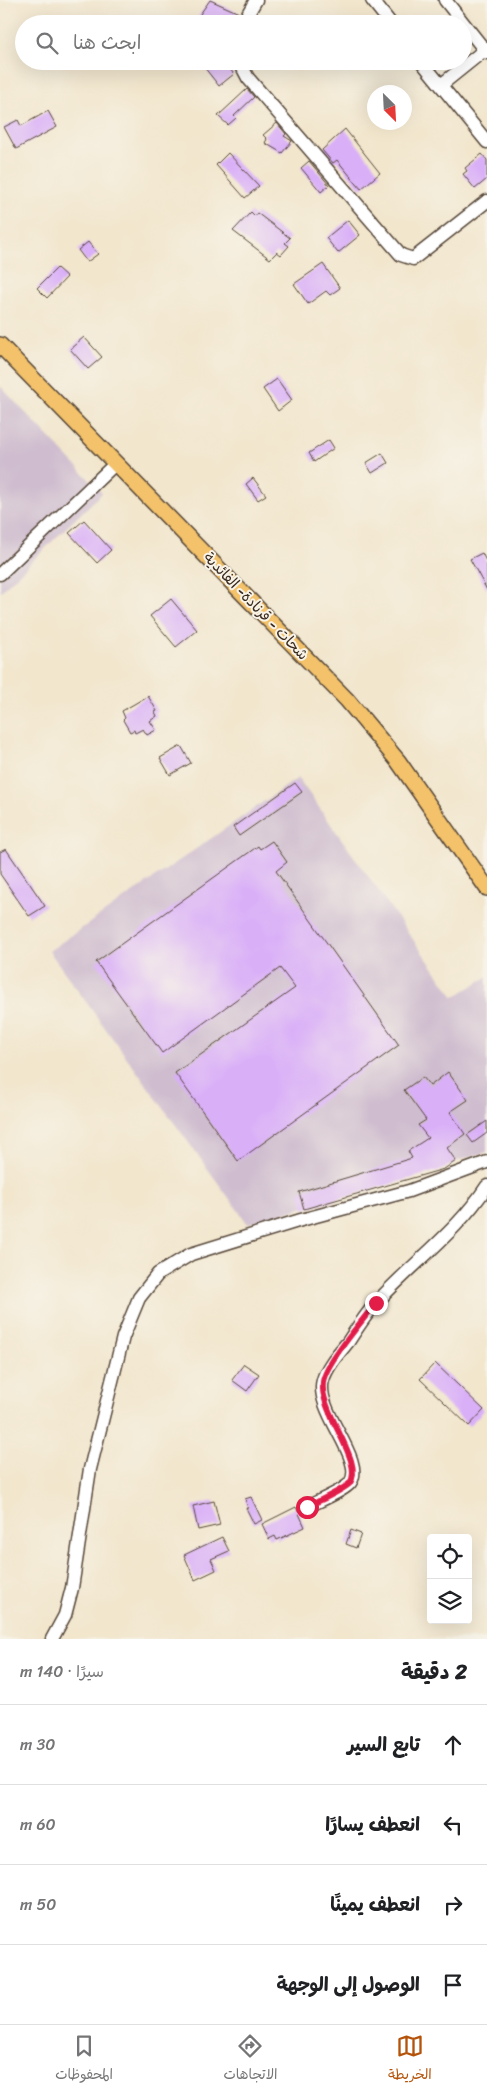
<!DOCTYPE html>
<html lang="ar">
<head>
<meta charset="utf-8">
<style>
  :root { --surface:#fff; --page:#f6f6f6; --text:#202124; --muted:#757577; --line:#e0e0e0; --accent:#b45309 }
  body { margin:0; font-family:Sriracha,"Playpen Sans Arabic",sans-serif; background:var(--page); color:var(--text); direction:rtl }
  .controls { position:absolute; right:15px; bottom:15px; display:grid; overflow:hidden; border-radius:5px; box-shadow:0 5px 20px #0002 }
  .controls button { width:45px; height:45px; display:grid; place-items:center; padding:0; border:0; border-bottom:1px solid var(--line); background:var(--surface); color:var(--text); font:25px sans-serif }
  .compass { position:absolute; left:367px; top:85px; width:45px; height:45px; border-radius:50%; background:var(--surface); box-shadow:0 5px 20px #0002; rotate:156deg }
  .stop { position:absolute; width:15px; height:15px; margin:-11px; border:4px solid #e11d48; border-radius:50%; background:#fff }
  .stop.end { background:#e11d48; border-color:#fff; box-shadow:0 1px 5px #0008 }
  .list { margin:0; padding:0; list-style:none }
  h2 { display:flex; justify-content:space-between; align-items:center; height:65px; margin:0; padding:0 20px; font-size:21px }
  h2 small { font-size:16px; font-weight:400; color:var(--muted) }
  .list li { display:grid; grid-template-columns:32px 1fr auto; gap:15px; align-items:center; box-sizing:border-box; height:80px; padding:0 20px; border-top:1px solid var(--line) }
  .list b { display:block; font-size:19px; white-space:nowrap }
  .list em { font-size:16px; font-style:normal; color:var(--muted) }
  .icon { flex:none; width:28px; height:28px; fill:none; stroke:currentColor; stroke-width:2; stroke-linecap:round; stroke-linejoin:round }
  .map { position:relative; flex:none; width:487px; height:1639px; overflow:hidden; direction:ltr }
  .search { position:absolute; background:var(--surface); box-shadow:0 5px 20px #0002; left:15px; right:15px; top:15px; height:55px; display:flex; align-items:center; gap:12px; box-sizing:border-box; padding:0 18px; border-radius:28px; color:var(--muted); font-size:19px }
  .sheet { height:385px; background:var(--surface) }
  nav { display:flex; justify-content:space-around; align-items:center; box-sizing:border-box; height:70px; border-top:1px solid var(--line); background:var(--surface); font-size:14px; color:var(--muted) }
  nav a { display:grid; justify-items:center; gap:2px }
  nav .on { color:var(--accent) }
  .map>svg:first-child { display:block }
  .industrial { fill:#cfbdcf }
  .building { fill:#d9aff8 }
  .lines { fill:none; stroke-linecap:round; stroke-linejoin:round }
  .minor-casing { stroke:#564638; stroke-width:15 }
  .major-casing { stroke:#564638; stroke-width:18 }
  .minor { stroke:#fff; stroke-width:12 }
  .major { stroke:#f3c26a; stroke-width:15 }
  .route { stroke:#e11d48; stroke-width:6 }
  .labels { text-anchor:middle; stroke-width:4; stroke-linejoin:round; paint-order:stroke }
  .street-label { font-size:15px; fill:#3b2a1e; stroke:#f7f3e8 }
</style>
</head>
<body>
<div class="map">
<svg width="487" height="1639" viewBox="0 0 487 1639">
  <rect width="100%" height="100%" fill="#f7f3e8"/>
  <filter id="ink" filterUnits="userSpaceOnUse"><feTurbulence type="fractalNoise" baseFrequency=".02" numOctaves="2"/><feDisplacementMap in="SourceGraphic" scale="10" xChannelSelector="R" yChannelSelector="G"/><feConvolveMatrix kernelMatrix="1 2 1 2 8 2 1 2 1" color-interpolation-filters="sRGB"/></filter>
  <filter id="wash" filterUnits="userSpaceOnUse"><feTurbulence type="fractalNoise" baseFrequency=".0096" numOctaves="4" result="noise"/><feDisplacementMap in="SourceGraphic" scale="20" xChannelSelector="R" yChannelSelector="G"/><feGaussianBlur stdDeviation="1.12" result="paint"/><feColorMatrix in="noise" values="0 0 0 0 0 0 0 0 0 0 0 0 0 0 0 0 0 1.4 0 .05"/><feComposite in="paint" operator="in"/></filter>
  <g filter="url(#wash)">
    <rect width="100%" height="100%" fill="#f2e6cd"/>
    <g class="industrial">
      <path d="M0,386L102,493L0,592Z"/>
      <path d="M298,778L454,997L487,977V1152L248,1224L49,951Z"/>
    </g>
    <g id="blocks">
      <g class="building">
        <path d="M210,0L239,13L233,24H193Z"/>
        <path d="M212,61H223L234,74L219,86L204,67Z"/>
        <path d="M247,89L254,97L234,116L236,118L228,125L218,116Z"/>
        <path d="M48,111L57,127L16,149L4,127L18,120L21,126Z"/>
        <path d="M277,123L286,134L284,136L292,141L282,153L265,143L267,139L263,135Z"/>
        <path d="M345,129L380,173L361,189L337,160L333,163L322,150Z"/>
        <path d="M228,153L259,186L245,198L216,165Z"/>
        <path d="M482,154L487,160V179L475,189L463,174L467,171L465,168Z"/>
        <path d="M309,161L329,185L321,192L301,168Z"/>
        <path d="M251,212L255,216L257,213L290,238L285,243L289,246L281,255L277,252L270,259L233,231Z"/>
        <path d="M348,220L360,235L338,253L326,238Z"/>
        <path d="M88,242L98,254L87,262L78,250Z"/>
        <path d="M323,264L340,288L330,295L326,291L308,304L294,284Z"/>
        <path d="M57,268L67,277L47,298L37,288Z"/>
        <path d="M84,337L102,357L88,369L70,349Z"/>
        <path d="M277,379L292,400L278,411L263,389Z"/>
        <path d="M329,440L334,448L314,462L309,453Z"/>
        <path d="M382,453L388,463L372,473L366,463Z"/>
        <path d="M253,478L266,495L258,500L246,484Z"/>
        <path d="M84,520L111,550L97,563L69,533Z"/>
        <path d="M482,553L487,563V590L470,559Z"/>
        <path d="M171,599L197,630L176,647L150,616Z"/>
        <path d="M148,696L157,711L155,712L157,716L150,721L156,730L147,735L143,729L135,733L134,730L130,732L123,720L125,718L122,711Z"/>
        <path d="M181,746L191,763L170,775L160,758Z"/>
        <path d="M295,783L302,792L239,836L233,827Z"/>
        <path d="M272,841L287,862L276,871L399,1045L238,1161L175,1073L295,988L280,968L162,1053L96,962L258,846L260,849Z"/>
        <path d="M6,849L45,906L29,916L0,874V852Z"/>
        <path d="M448,1072L468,1100L450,1112L465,1134L447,1148L456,1161L444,1169L304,1209L299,1192L412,1158L408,1151L428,1138L418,1125L426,1120L404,1090L423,1077L430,1086Z"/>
        <path d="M487,1121V1133L473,1143L467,1135Z"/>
        <path d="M435,1363L484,1410L469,1426L420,1379Z"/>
        <path d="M244,1364L259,1374L247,1391L232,1380Z"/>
        <path d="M251,1497L262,1520L254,1524L246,1508H248L245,1499Z"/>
        <path d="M214,1501L220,1525L198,1530L193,1506Z"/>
        <path d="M296,1507L305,1527L277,1540L275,1536L269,1539L262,1524Z"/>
        <path d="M351,1530L361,1534L356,1548L346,1544Z"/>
        <path d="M222,1537L229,1551L211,1559L216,1570L195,1580L184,1555Z"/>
      </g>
    </g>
  </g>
  <g filter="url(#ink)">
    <use href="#blocks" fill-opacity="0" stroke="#564638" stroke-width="1"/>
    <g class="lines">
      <g class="minor-casing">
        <g id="minor">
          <path d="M372,0L391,24"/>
          <path d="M445,0L487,53"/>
          <path d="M242,24L256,0"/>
          <path d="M239,61L248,78L401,255L413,259L487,201"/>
          <path d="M421,61L487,142"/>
          <path d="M441,85L487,48"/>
          <path d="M0,574L116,463"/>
          <path d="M307,1507C316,1502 344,1491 350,1483C367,1460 314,1411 323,1380C327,1366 339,1353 348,1342C357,1328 366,1314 377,1302C413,1263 458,1231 487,1186"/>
          <path d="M52,1639L65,1615L72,1588L90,1469L123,1337L139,1298L158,1274L191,1254L301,1220L409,1191L487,1162"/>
        </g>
      </g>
      <g class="major-casing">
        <path id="major" d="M0,345L347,700L398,761L487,888"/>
      </g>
      <use href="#minor" class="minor"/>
      <use href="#major" class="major"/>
    </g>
  </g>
  <g class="lines" filter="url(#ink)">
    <path class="route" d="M307,1507C316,1502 344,1490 350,1483C365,1462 319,1412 323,1382C325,1364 363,1320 376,1303"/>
  </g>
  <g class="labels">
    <g class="street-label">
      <text transform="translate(256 606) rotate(46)" y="5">شحات - قرنادة- الفائدية</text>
    </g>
  </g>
</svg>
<div class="controls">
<button><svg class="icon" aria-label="locate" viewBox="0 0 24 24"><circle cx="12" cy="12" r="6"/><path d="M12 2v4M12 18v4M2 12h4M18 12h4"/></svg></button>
<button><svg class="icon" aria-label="layers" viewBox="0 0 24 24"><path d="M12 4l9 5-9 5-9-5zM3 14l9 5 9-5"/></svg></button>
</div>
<svg class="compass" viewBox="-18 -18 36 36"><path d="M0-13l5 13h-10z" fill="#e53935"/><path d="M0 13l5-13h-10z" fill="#757577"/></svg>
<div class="stop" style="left:307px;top:1507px"></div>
<div class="stop end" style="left:376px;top:1303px"></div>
<div class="search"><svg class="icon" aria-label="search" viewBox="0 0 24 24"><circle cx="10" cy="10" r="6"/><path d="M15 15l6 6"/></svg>ابحث هنا</div>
</div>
<section class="sheet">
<h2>2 دقيقة<small>سيرًا · 140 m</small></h2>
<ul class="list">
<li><svg class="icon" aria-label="ahead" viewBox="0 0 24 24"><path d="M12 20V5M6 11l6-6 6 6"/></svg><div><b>تابع السير</b></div><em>30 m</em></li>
<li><svg class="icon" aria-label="left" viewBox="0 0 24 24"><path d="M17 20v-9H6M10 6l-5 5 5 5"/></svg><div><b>انعطف يسارًا</b></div><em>60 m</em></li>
<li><svg class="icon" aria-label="right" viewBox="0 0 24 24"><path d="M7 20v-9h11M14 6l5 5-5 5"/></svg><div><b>انعطف يمينًا</b></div><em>50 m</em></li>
<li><svg class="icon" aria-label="arrive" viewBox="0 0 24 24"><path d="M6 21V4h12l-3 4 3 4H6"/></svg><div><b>الوصول إلى الوجهة</b></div></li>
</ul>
</section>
<nav>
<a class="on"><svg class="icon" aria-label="map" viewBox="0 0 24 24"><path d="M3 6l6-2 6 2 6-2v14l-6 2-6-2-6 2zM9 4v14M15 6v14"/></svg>الخريطة</a>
<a><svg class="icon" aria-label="directions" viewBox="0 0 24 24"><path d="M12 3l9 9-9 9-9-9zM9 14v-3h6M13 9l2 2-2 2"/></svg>الاتجاهات</a>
<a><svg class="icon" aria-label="saved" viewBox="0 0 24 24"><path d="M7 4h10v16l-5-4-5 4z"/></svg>المحفوظات</a>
</nav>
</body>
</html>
